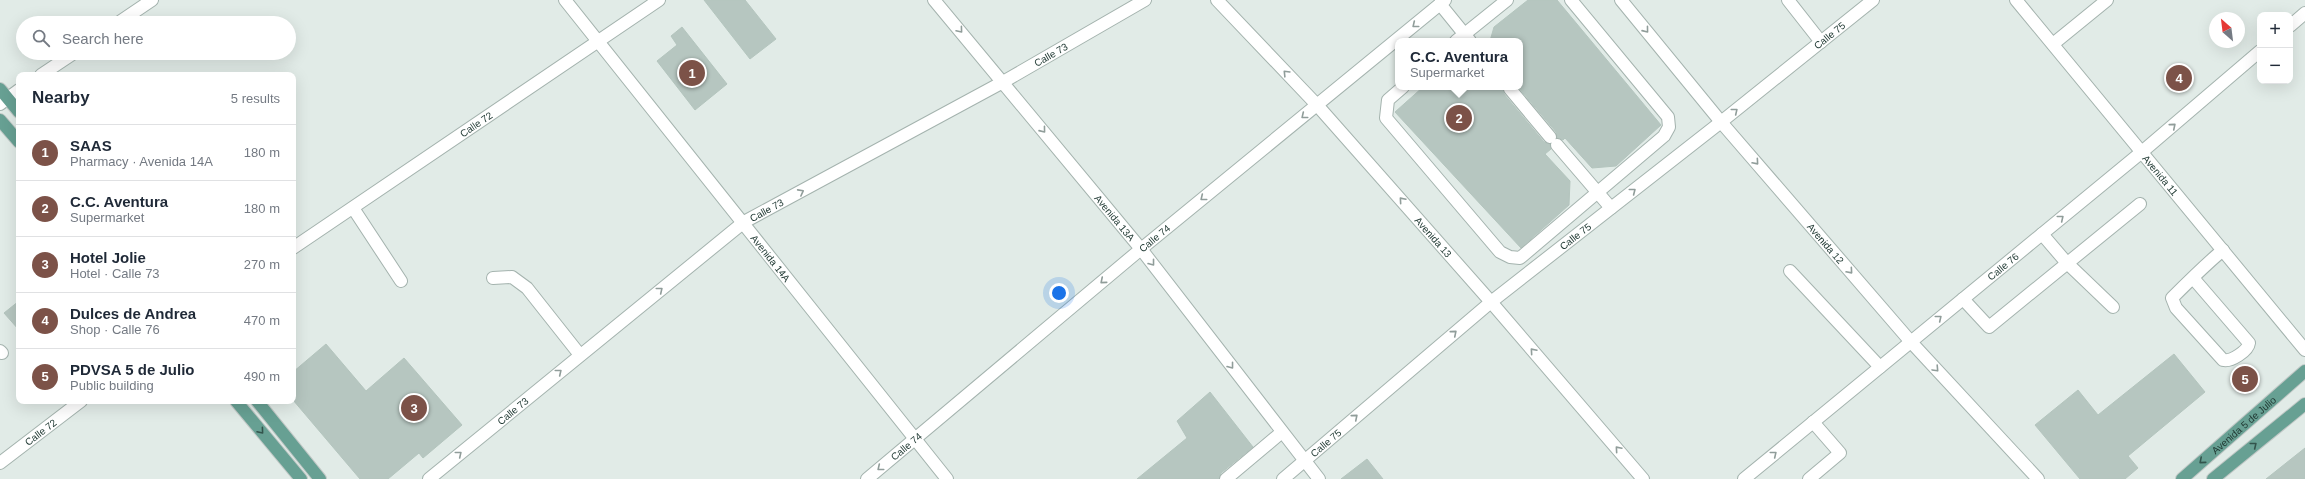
<!DOCTYPE html>
<html lang="en">
<head>
<meta charset="utf-8">
<style>
  :root { --surface:#fff; --page:#f2f2f3; --text:#1f2937; --muted:#747a83; --line:#e0e1e3; --accent:#7c5248 }
  body { margin:0; font-family:Helvetica,sans-serif; background:var(--page); color:var(--text) }
  .controls { position:absolute; right:12px; top:12px; display:grid; overflow:hidden; border-radius:8px; box-shadow:0 4px 16px #0002 }
  .controls button { width:36px; height:36px; display:grid; place-items:center; padding:0; border:0; border-bottom:1px solid var(--line); background:var(--surface); color:var(--text); font:20px sans-serif }
  .compass { position:absolute; left:2209px; top:12px; width:36px; height:36px; border-radius:50%; background:var(--surface); box-shadow:0 4px 16px #0002; rotate:332deg }
  .you { position:absolute; left:1059px; top:293px; width:14px; height:14px; margin:-10px; border:3px solid #fff; border-radius:50%; background:#1a73e8; box-shadow:0 0 0 6px #1a73e833 }
  .badge { display:grid; place-items:center; width:26px; height:26px; border-radius:50%; background:var(--accent); color:#fff; font-size:13px; font-weight:700 }
  .pin { position:absolute; translate:-50% -50%; border:2px solid #fff; box-shadow:0 1px 4px #0006 }
  .popup { position:absolute; left:1395px; top:38px; width:128px; height:52px; box-sizing:border-box; display:grid; place-content:center; border-radius:8px; background:var(--surface); filter:drop-shadow(0 1px 3px #0005); font-size:13px; white-space:nowrap; color:var(--muted) }
  .popup b { font-size:15px; color:var(--text) }
  .popup::after { content:''; position:absolute; left:50%; top:100%; margin-left:-8px; border:8px solid transparent; border-top-color:var(--surface) }
  .list { margin:0; padding:0; list-style:none }
  h2 { display:flex; justify-content:space-between; align-items:center; height:52px; margin:0; padding:0 16px; font-size:17px }
  h2 small { font-size:13px; font-weight:400; color:var(--muted) }
  .list li { display:grid; grid-template-columns:26px 1fr auto; gap:12px; align-items:center; box-sizing:border-box; height:56px; padding:0 16px; border-top:1px solid var(--line) }
  .list b { display:block; font-size:15px; white-space:nowrap }
  .list p { margin:0; font-size:13px; white-space:nowrap; color:var(--muted) }
  .list em { font-size:13px; font-style:normal; color:var(--muted) }
  .icon { flex:none; width:22px; height:22px; fill:none; stroke:currentColor; stroke-width:2; stroke-linecap:round; stroke-linejoin:round }
  .map { position:relative; flex:none; width:2305px; height:479px; overflow:hidden }
  .search { position:absolute; background:var(--surface); box-shadow:0 4px 16px #0002; left:16px; top:16px; width:280px; height:44px; display:flex; align-items:center; gap:10px; box-sizing:border-box; padding:0 14px; border-radius:22px; color:var(--muted); font-size:15px }
  .panel { position:absolute; background:var(--surface); box-shadow:0 4px 16px #0002; left:16px; top:72px; width:280px; height:332px; border-radius:8px }
  .map>svg:first-child { display:block }
  .building { fill:#b6c6c0; stroke:#b4c5be }
  .lines { fill:none; stroke-linecap:round; stroke-linejoin:round }
  .minor-casing { stroke:#a4b3ae; stroke-width:14 }
  .major-casing { stroke:#c1c8c6; stroke-width:14 }
  .minor { stroke:#fff; stroke-width:12 }
  .major { stroke:#67a093; stroke-width:12 }
  .oneway { stroke:#909d9a }
  .oneway2 { stroke:#33544c }
  .labels { text-anchor:middle; stroke-width:3; stroke-linejoin:round; paint-order:stroke }
  .street-label { font-size:10px; fill:#223b35; stroke:#f1f8f5 }
</style>
</head>
<body>
<div class="map">
<svg width="2305" height="479" viewBox="0 0 2305 479">
  <rect width="100%" height="100%" fill="#e1ebe7"/>
  <g class="building">
    <path d="M704,0H745L776,39L750,59Z"/>
    <path d="M1528,0H1557L1661,125L1616,166L1592,168L1565,138L1563,140L1557,138L1556,132L1518,87H1520V41H1490L1494,27Z"/>
    <path d="M682,27L727,84L695,110L657,61L677,45L671,36Z"/>
    <path d="M1423,87H1503L1504,94L1544,142L1550,144L1551,149L1545,154L1570,181L1569,205L1521,248L1395,112Z"/>
    <path d="M19,301V330L4,313Z"/>
    <path d="M326,344L366,391L404,358L462,425L423,458L419,453L388,479H360L293,400V372Z"/>
    <path d="M2174,354L2205,392L2128,456L2138,468L2125,479H2080L2035,425L2078,390L2098,415Z"/>
    <path d="M1210,392L1253,447L1221,473L1219,479H1137L1187,438L1177,421Z"/>
    <path d="M2305,448V479H2266Z"/>
    <path d="M1367,459L1383,479H1341Z"/>
  </g>
  <g class="lines">
    <g class="minor-casing">
      <g id="minor">
        <path id="s1" d="M565,0L947,479"/>
        <path id="s2" d="M934,0L1141,249L1319,479"/>
        <path id="s3" d="M1217,0L1317,105L1491,302L1643,479"/>
        <path id="s4" d="M1621,0L1721,122L1911,342L2038,479"/>
        <path d="M1788,0L1821,42"/>
        <path id="s5" d="M2016,0L2305,350"/>
        <path d="M1440,4L1470,41"/>
        <path d="M118,23L152,0"/>
        <path d="M2290,26L2305,13"/>
        <path d="M1456,41L1507,0"/>
        <path d="M2053,44L2107,0"/>
        <path d="M41,75L74,53"/>
        <path d="M1403,87L1388,100L1386,118L1500,252L1510,257L1520,258L1664,136L1669,127L1668,117L1571,0"/>
        <path d="M1510,89L1550,137"/>
        <path d="M0,104L19,90"/>
        <path d="M1557,145L1611,208"/>
        <path d="M353,208L401,281"/>
        <path d="M2042,234L2066,262L2113,307"/>
        <path id="s6" d="M293,248L659,0"/>
        <path d="M1790,271L1880,367"/>
        <path d="M493,278L512,277L527,288L580,355"/>
        <path d="M2193,278L2249,343C2248,351 2231,362 2223,360L2176,308L2172,298C2188,282 2205,265 2223,250"/>
        <path d="M1963,299L1989,327L2140,204"/>
        <path d="M0,351L2,353"/>
        <path id="s7" d="M0,463L81,401"/>
        <path id="s8" d="M429,479L744,222L1003,82L1145,0"/>
        <path id="s9" d="M867,479L1141,249L1445,0"/>
        <path d="M1226,479L1282,432"/>
        <path id="s10" d="M1283,479L1491,302L1721,122L1873,0"/>
        <path id="s11" d="M1744,479L2143,151L2260,51"/>
        <path d="M1809,479L1840,453L1813,422"/>
      </g>
    </g>
    <g class="major-casing">
      <g id="major">
        <path d="M0,89L19,112"/>
        <path d="M0,120L19,142"/>
        <path d="M236,401L301,479"/>
        <path d="M257,401L320,479"/>
        <path id="s12" d="M2182,479L2305,371"/>
        <path d="M2213,479L2305,404"/>
      </g>
    </g>
    <use href="#minor" class="minor"/>
    <use href="#major" class="major"/>
  </g>
  <defs><path id="oneway-chevron" d="M-2-3.5L2.5 0L-2 3.5" fill="none" stroke-width="1.6" stroke-linecap="round" stroke-linejoin="round"/></defs>
  <g class="oneway">
    <use href="#oneway-chevron" transform="translate(1415 25) rotate(141)"/>
    <use href="#oneway-chevron" transform="translate(960 30) rotate(50)"/>
    <use href="#oneway-chevron" transform="translate(1646 30) rotate(51)"/>
    <use href="#oneway-chevron" transform="translate(1286 73) rotate(-134)"/>
    <use href="#oneway-chevron" transform="translate(1735 111) rotate(-39)"/>
    <use href="#oneway-chevron" transform="translate(1304 116) rotate(141)"/>
    <use href="#oneway-chevron" transform="translate(2173 126) rotate(-40)"/>
    <use href="#oneway-chevron" transform="translate(1043 130) rotate(51)"/>
    <use href="#oneway-chevron" transform="translate(1756 162) rotate(49)"/>
    <use href="#oneway-chevron" transform="translate(1633 191) rotate(-38)"/>
    <use href="#oneway-chevron" transform="translate(801 192) rotate(-28)"/>
    <use href="#oneway-chevron" transform="translate(1203 198) rotate(141)"/>
    <use href="#oneway-chevron" transform="translate(1402 200) rotate(-131)"/>
    <use href="#oneway-chevron" transform="translate(2061 218) rotate(-39)"/>
    <use href="#oneway-chevron" transform="translate(1152 263) rotate(52)"/>
    <use href="#oneway-chevron" transform="translate(1850 271) rotate(49)"/>
    <use href="#oneway-chevron" transform="translate(1103 281) rotate(140)"/>
    <use href="#oneway-chevron" transform="translate(660 290) rotate(-39)"/>
    <use href="#oneway-chevron" transform="translate(1939 318) rotate(-39)"/>
    <use href="#oneway-chevron" transform="translate(1454 333) rotate(-40)"/>
    <use href="#oneway-chevron" transform="translate(1533 351) rotate(-131)"/>
    <use href="#oneway-chevron" transform="translate(1231 366) rotate(52)"/>
    <use href="#oneway-chevron" transform="translate(1936 369) rotate(47)"/>
    <use href="#oneway-chevron" transform="translate(559 372) rotate(-39)"/>
    <use href="#oneway-chevron" transform="translate(1355 417) rotate(-40)"/>
    <use href="#oneway-chevron" transform="translate(1618 449) rotate(-131)"/>
    <use href="#oneway-chevron" transform="translate(459 454) rotate(-39)"/>
    <use href="#oneway-chevron" transform="translate(1774 454) rotate(-39)"/>
    <use href="#oneway-chevron" transform="translate(880 468) rotate(141)"/>
  </g>
  <g class="oneway2">
    <use href="#oneway-chevron" transform="translate(261 431) rotate(50)"/>
    <use href="#oneway-chevron" transform="translate(2254 445) rotate(-39)"/>
    <use href="#oneway-chevron" transform="translate(2202 461) rotate(139)"/>
  </g>
  <g class="labels">
    <g class="street-label">
      <text dy="4" stroke="none"><textPath href="#s10" startOffset="704">Calle 75</textPath></text>
      <text dy="4" stroke="none"><textPath href="#s8" startOffset="756">Calle 73</textPath></text>
      <text dy="4" stroke="none"><textPath href="#s6" startOffset="221">Calle 72</textPath></text>
      <text dy="4" stroke="none"><textPath href="#s5" startOffset="227">Avenida 11</textPath></text>
      <text dy="4" stroke="none"><textPath href="#s8" startOffset="432">Calle 73</textPath></text>
      <text dy="4" stroke="none"><textPath href="#s2" startOffset="283">Avenida 13A</textPath></text>
      <text dy="4" stroke="none"><textPath href="#s3" startOffset="321">Avenida 13</textPath></text>
      <text dy="4" stroke="none"><textPath href="#s10" startOffset="380">Calle 75</textPath></text>
      <text dy="4" stroke="none"><textPath href="#s9" startOffset="375">Calle 74</textPath></text>
      <text dy="4" stroke="none"><textPath href="#s4" startOffset="318">Avenida 12</textPath></text>
      <text dy="4" stroke="none"><textPath href="#s1" startOffset="330">Avenida 14A</textPath></text>
      <text dy="4" stroke="none"><textPath href="#s11" startOffset="335">Calle 76</textPath></text>
      <text dy="4" stroke="none"><textPath href="#s8" startOffset="108">Calle 73</textPath></text>
      <text dy="4" stroke="none"><textPath href="#s12" startOffset="82">Avenida 5 de Julio</textPath></text>
      <text dy="4" stroke="none"><textPath href="#s7" startOffset="51">Calle 72</textPath></text>
      <text dy="4" stroke="none"><textPath href="#s10" startOffset="56">Calle 75</textPath></text>
      <text dy="4" stroke="none"><textPath href="#s9" startOffset="51">Calle 74</textPath></text>
    </g>
  </g>
</svg>
<div class="controls">
<button>+</button>
<button>−</button>
</div>
<svg class="compass" viewBox="-18 -18 36 36"><path d="M0-13l5 13h-10z" fill="#e53935"/><path d="M0 13l5-13h-10z" fill="#747a83"/></svg>
<div class="you"></div>
<div class="pin badge" style="left:692px;top:73px">1</div>
<div class="pin badge" style="left:1459px;top:118px">2</div>
<div class="popup"><b>C.C. Aventura</b>Supermarket</div>
<div class="pin badge" style="left:414px;top:408px">3</div>
<div class="pin badge" style="left:2179px;top:78px">4</div>
<div class="pin badge" style="left:2245px;top:379px">5</div>
<div class="search"><svg class="icon" aria-label="search" viewBox="0 0 24 24"><circle cx="10" cy="10" r="6"/><path d="M15 15l6 6"/></svg>Search here</div>
<section class="panel">
<h2>Nearby<small>5 results</small></h2>
<ul class="list">
<li><span class="badge">1</span><div><b>SAAS</b><p>Pharmacy · Avenida 14A</p></div><em>180 m</em></li>
<li><span class="badge">2</span><div><b>C.C. Aventura</b><p>Supermarket</p></div><em>180 m</em></li>
<li><span class="badge">3</span><div><b>Hotel Jolie</b><p>Hotel · Calle 73</p></div><em>270 m</em></li>
<li><span class="badge">4</span><div><b>Dulces de Andrea</b><p>Shop · Calle 76</p></div><em>470 m</em></li>
<li><span class="badge">5</span><div><b>PDVSA 5 de Julio</b><p>Public building</p></div><em>490 m</em></li>
</ul>
</section>
</div>
</body>
</html>
